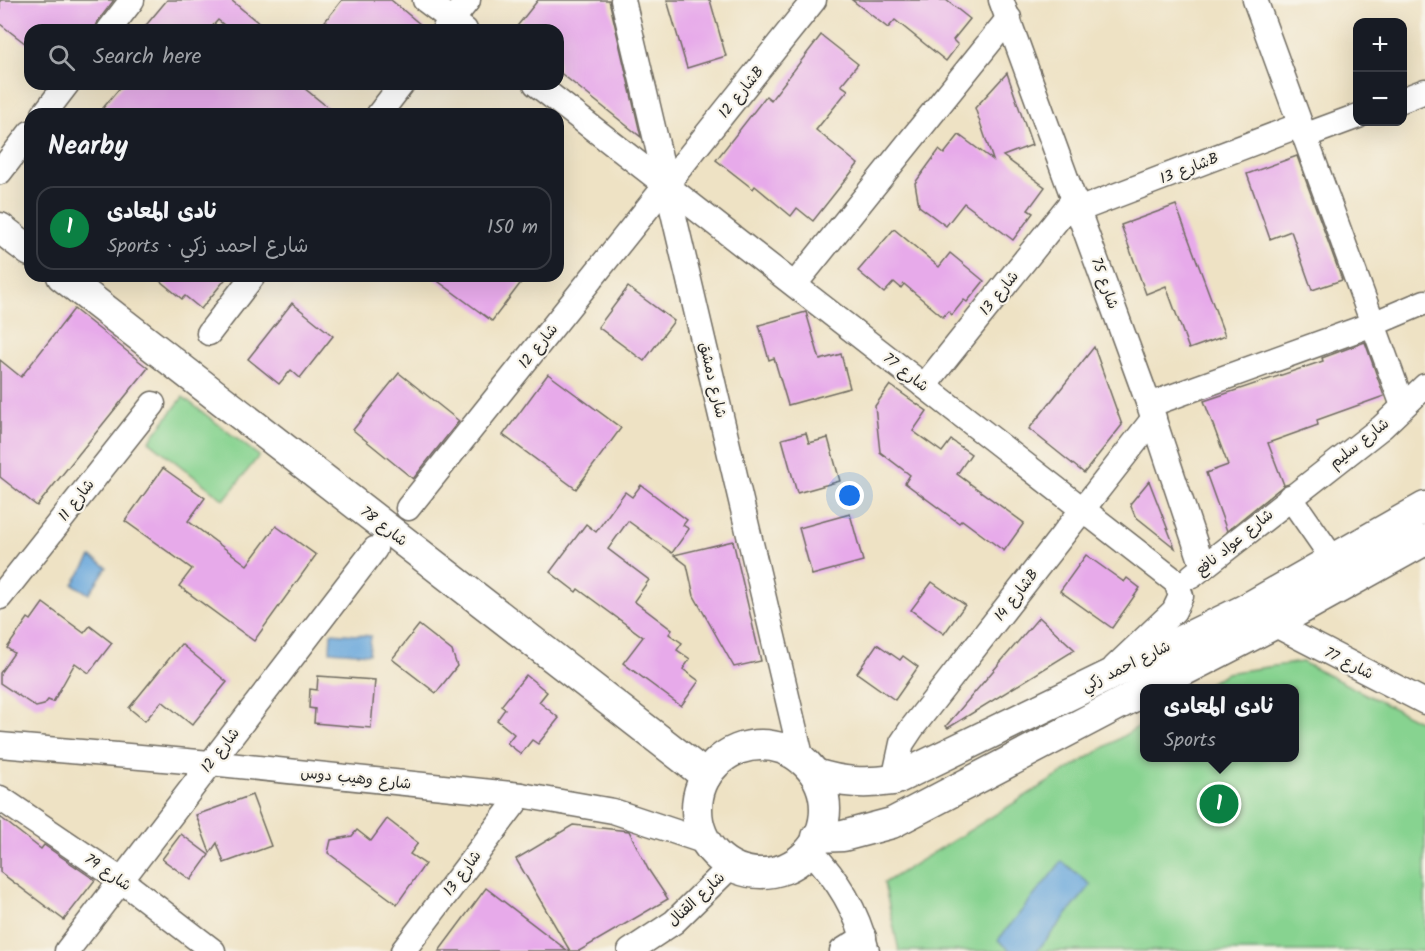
<!DOCTYPE html>
<html lang="en">
<head>
<meta charset="utf-8">
<style>
  :root { --surface:#171b24; --page:#20242c; --text:#f1f3f6; --muted:#9ea1a6; --line:#363941; --accent:#0b8043 }
  body { margin:0; font-family:Kalam,"Playpen Sans Arabic",sans-serif; background:var(--page); color:var(--text) }
  .controls { position:absolute; right:18px; top:18px; display:grid; overflow:hidden; border-radius:12px; box-shadow:0 6px 24px #0002 }
  .controls button { width:54px; height:54px; display:grid; place-items:center; padding:0; border:0; border-bottom:2px solid var(--line); background:var(--surface); color:var(--text); font:30px sans-serif }
  .you { position:absolute; left:850px; top:496px; width:21px; height:21px; margin:-15px; border:4px solid #fff; border-radius:50%; background:#1a73e8; box-shadow:0 0 0 9px #1a73e833 }
  .badge { display:grid; place-items:center; width:39px; height:39px; border-radius:50%; background:var(--accent); color:#fff; font-size:20px; font-weight:700 }
  .pin { position:absolute; translate:-50% -50%; border:3px solid #fff; box-shadow:0 2px 6px #0006 }
  .popup { position:absolute; left:1140px; top:684px; width:159px; height:78px; box-sizing:border-box; display:grid; place-content:center; border-radius:12px; background:var(--surface); filter:drop-shadow(0 2px 4px #0005); font-size:20px; white-space:nowrap; color:var(--muted) }
  .popup b { font-size:22px; color:var(--text) }
  .popup::after { content:''; position:absolute; left:50%; top:100%; margin-left:-12px; border:12px solid transparent; border-top-color:var(--surface) }
  .list { margin:0; padding:0; list-style:none }
  h2 { display:flex; justify-content:space-between; align-items:center; height:78px; margin:0; padding:0 24px; font-size:26px }
  h2 small { font-size:20px; font-weight:400; color:var(--muted) }
  .list li { display:grid; grid-template-columns:39px 1fr auto; gap:18px; align-items:center; box-sizing:border-box; height:84px; margin:0 12px 12px; padding:0 12px; border:2px solid var(--line); border-radius:18px }
  .list b { display:block; font-size:22px; white-space:nowrap }
  .list p { margin:0; font-size:20px; white-space:nowrap; color:var(--muted) }
  .list em { font-size:20px; font-style:normal; color:var(--muted) }
  .icon { flex:none; width:33px; height:33px; fill:none; stroke:currentColor; stroke-width:2; stroke-linecap:round; stroke-linejoin:round }
  .map { position:relative; flex:none; width:1425px; height:951px; overflow:hidden }
  .search { position:absolute; background:var(--surface); box-shadow:0 6px 24px #0002; left:24px; top:24px; width:540px; height:66px; display:flex; align-items:center; gap:15px; box-sizing:border-box; padding:0 21px; border-radius:18px; color:var(--muted); font-size:22px }
  .panel { position:absolute; background:var(--surface); box-shadow:0 6px 24px #0002; left:24px; top:108px; width:540px; height:174px; border-radius:18px }
  .map>svg:first-child { display:block }
  .green { fill:#87d390; stroke:#597f5e; stroke-width:1.5 }
  .water { fill:#69a7db; stroke:#4a6983; stroke-width:1.5 }
  .building { fill:#e7aaea }
  .lines { fill:none; stroke-linecap:round; stroke-linejoin:round }
  .minor-casing { stroke:#6f6b61; stroke-width:27 }
  .tertiary-casing { stroke:#6f6b61; stroke-width:33 }
  .minor { stroke:#fff; stroke-width:24 }
  .tertiary { stroke:#fff; stroke-width:30 }
  .labels { text-anchor:middle; stroke-width:4.5; stroke-linejoin:round; paint-order:stroke }
  .street-label { font-size:15px; fill:#2b2b2b; stroke:#f7f3e8 }
</style>
</head>
<body>
<div class="map">
<svg width="1425" height="951" viewBox="0 0 1425 951">
  <rect width="100%" height="100%" fill="#f7f3e8"/>
  <filter id="ink" filterUnits="userSpaceOnUse"><feTurbulence type="fractalNoise" baseFrequency=".0167" numOctaves="2"/><feDisplacementMap in="SourceGraphic" scale="12" xChannelSelector="R" yChannelSelector="G"/><feConvolveMatrix kernelMatrix="1 2 1 2 8 2 1 2 1" color-interpolation-filters="sRGB"/></filter>
  <filter id="wash" filterUnits="userSpaceOnUse"><feTurbulence type="fractalNoise" baseFrequency=".008" numOctaves="4" result="noise"/><feDisplacementMap in="SourceGraphic" scale="24" xChannelSelector="R" yChannelSelector="G"/><feGaussianBlur stdDeviation="1.35" result="paint"/><feColorMatrix in="noise" values="0 0 0 0 0 0 0 0 0 0 0 0 0 0 0 0 0 1.4 0 .05"/><feComposite in="paint" operator="in"/></filter>
  <g filter="url(#wash)">
    <rect width="100%" height="100%" fill="#eee2c4"/>
    <g class="green">
      <path d="M183,397L259,456L224,500L149,441Z"/>
      <path d="M1302,662L1425,724V951H899L884,883L1144,723V758H1294V688H1201L1226,673Z"/>
    </g>
    <g class="water">
      <path d="M91,557L107,567L89,594L73,584Z"/>
      <path d="M331,633L371,636L369,654L330,651Z"/>
      <path d="M1062,861L1091,885L1037,951H1011L998,940Z"/>
    </g>
    <g id="blocks">
      <g class="building">
        <path d="M0,0H114L98,21L95,30H30V47L0,24Z"/>
        <path d="M167,0H231L267,30H230L218,20L209,30H142Z"/>
        <path d="M342,0H391L427,30H318Z"/>
        <path d="M538,0H609L641,137L558,71V30H514Z"/>
        <path d="M667,0H710L726,56L687,68Z"/>
        <path d="M852,0H946L970,19L953,40L958,45L946,61L895,20L888,28Z"/>
        <path d="M821,35L858,64L841,85L848,90L816,130L858,164L813,221L797,208L791,216L755,186L753,189L716,160L766,96L771,100Z"/>
        <path d="M1007,73L1032,145L1003,156L1045,187L1028,210L1033,213L1013,240L964,203L946,226L919,206L915,183L939,150L944,154L959,135L993,160L975,108Z"/>
        <path d="M123,84H299L336,114H98Z"/>
        <path d="M1297,156L1342,280L1312,290L1291,231L1270,239L1247,174Z"/>
        <path d="M1176,205L1225,336L1189,349L1166,286L1146,294L1121,225Z"/>
        <path d="M894,229L939,267L950,253L984,281L967,302L964,300L952,315L948,311L943,317L904,284L901,288L894,282L884,293L858,271Z"/>
        <path d="M154,276H228L201,309L185,296L182,299Z"/>
        <path d="M431,276H526L492,321Z"/>
        <path d="M628,287L674,321L644,361L598,327Z"/>
        <path d="M292,303L333,336L300,378L291,370L279,384L248,359Z"/>
        <path d="M74,309L148,368L37,506L0,477V360L21,377Z"/>
        <path d="M806,312L820,360L841,354L850,388L788,405L774,358L769,360L759,325Z"/>
        <path d="M1365,342L1384,396L1317,420L1318,425L1268,443L1284,485L1227,531L1206,473L1228,465L1204,401L1323,361L1322,358Z"/>
        <path d="M1094,347L1122,425L1084,473L1029,429Z"/>
        <path d="M399,373L459,421L413,479L353,430Z"/>
        <path d="M548,374L621,428L576,489L503,435Z"/>
        <path d="M890,385L927,411L913,431L942,452L951,440L971,454L957,474L1024,523L1004,551L962,520L959,523L905,483L910,475L880,452L875,406Z"/>
        <path d="M806,433L809,443L828,438L840,481L797,493L782,439Z"/>
        <path d="M163,468L205,498L188,521L247,565L276,526L316,555L254,641L179,586L192,569L125,521Z"/>
        <path d="M1149,481L1175,548L1135,516L1130,504Z"/>
        <path d="M641,485L687,520L683,525L689,529L672,553L628,521L608,549L649,580L634,601L672,630L669,634L682,643L677,650L690,659L683,669L699,681L681,706L623,663L643,637L578,589L576,592L550,572L586,524L596,532L625,492L632,497Z"/>
        <path d="M850,514L863,561L812,575L799,528Z"/>
        <path d="M733,541L761,661L734,667L694,596L687,565L674,555Z"/>
        <path d="M1086,555L1124,582L1127,578L1140,588L1112,628L1060,591Z"/>
        <path d="M932,582L965,605L944,634L911,610Z"/>
        <path d="M43,603L84,633L90,626L112,643L89,673L75,663L53,702L48,700L44,705L36,707L0,683V673L14,653L7,648L28,618L31,620Z"/>
        <path d="M1039,617L1075,650L948,728L946,726Z"/>
        <path d="M419,625L452,651L457,666L436,693L392,659Z"/>
        <path d="M181,644L227,682L192,725L162,701L145,721L129,708Z"/>
        <path d="M877,644L900,660L903,656L918,667L895,700L857,673Z"/>
        <path d="M526,675L547,692L539,702L559,718L538,744L532,740L521,754L507,743L514,734L497,720L505,709L501,706Z"/>
        <path d="M318,676L375,680L371,728L314,723L315,709L309,708L310,689L317,690Z"/>
        <path d="M252,795L271,846L224,863L217,843L210,853L196,815Z"/>
        <path d="M0,817L41,849L44,845L95,880L64,920L0,872Z"/>
        <path d="M387,819L418,843L410,854L425,864L397,904L328,853L331,840L352,836L357,830L371,841Z"/>
        <path d="M573,825L629,831L648,869L668,899L579,951H570L516,859Z"/>
        <path d="M181,834L209,855L191,880L162,859Z"/>
        <path d="M486,888L568,951H439Z"/>
      </g>
    </g>
  </g>
  <g filter="url(#ink)">
    <use href="#blocks" fill-opacity="0" stroke="#6f6b61" stroke-width="1.5"/>
    <g class="lines">
      <g class="minor-casing">
        <g id="minor">
          <path d="M425,0L465,30"/>
          <path d="M623,0L802,760"/>
          <path d="M1001,0L1149,405L1203,567"/>
          <path d="M1255,0L1403,406"/>
          <path d="M109,30L132,0"/>
          <path d="M444,30L468,0"/>
          <path d="M536,84L1176,582L1181,596L1174,611L1115,667"/>
          <path d="M1402,100L1425,91"/>
          <path d="M44,114L67,84"/>
          <path d="M379,114L402,84"/>
          <path d="M1304,136L1358,116"/>
          <path d="M0,172L30,133"/>
          <path d="M1078,210L1300,125"/>
          <path d="M795,284L1009,18"/>
          <path d="M209,333L253,276"/>
          <path d="M924,386L1074,199"/>
          <path d="M1149,405L1373,324L1425,302"/>
          <path d="M1290,497L1333,559"/>
          <path d="M408,508L814,0"/>
          <path d="M1192,576L1382,427L1425,386"/>
          <path d="M0,597L153,404"/>
          <path d="M1262,618L1425,702"/>
          <path d="M0,745L210,763L521,795L613,811L706,842"/>
          <path d="M894,780L902,743L912,728L1154,418"/>
          <path d="M0,798L121,880L213,951"/>
          <path d="M810,850C838,880 857,910 867,951"/>
          <path d="M67,951L375,549"/>
          <path d="M403,951L521,795"/>
          <path d="M630,951L674,922L731,866"/>
          <path d="M842,951L864,937"/>
        </g>
      </g>
      <g class="tertiary-casing">
        <g id="tertiary">
          <path d="M0,228L30,251"/>
          <path d="M62,276L706,776"/>
          <path d="M1150,688L1274,624L1425,540"/>
          <circle cx="761" cy="809" r="64"/>
          <path d="M815,774C843,783 865,784 894,780L1244,610L1425,507"/>
          <path d="M817,837L843,836L892,823L1144,691"/>
        </g>
      </g>
      <use href="#minor" class="minor"/>
      <use href="#tertiary" class="tertiary"/>
    </g>
  </g>
  <g class="labels">
    <g class="street-label">
      <text transform="translate(741 92) rotate(-51)" y="5">شارع 12B</text>
      <text transform="translate(1189 168) rotate(-21)" y="5">شارع 13B</text>
      <text transform="translate(1105 283) rotate(70)" y="5">شارع 75</text>
      <text transform="translate(999 293) rotate(-51)" y="5">شارع 13</text>
      <text transform="translate(538 346) rotate(-51)" y="5">شارع 12</text>
      <text transform="translate(906 372) rotate(38)" y="5">شارع 77</text>
      <text transform="translate(713 380) rotate(77)" y="5">شارع دمشق</text>
      <text transform="translate(1359 443) rotate(-38)" y="5">شارع سليم</text>
      <text transform="translate(76 500) rotate(-52)" y="5">شارع 11</text>
      <text transform="translate(384 526) rotate(38)" y="5">شارع 78</text>
      <text transform="translate(1234 542) rotate(-39)" y="5">شارع عواد نافع</text>
      <text transform="translate(1016 595) rotate(-52)" y="5">شارع 14B</text>
      <text transform="translate(1349 663) rotate(27)" y="5">شارع 77</text>
      <text transform="translate(1126 666) rotate(-26)" y="5">شارع احمد زكي</text>
      <text transform="translate(220 750) rotate(-52)" y="5">شارع 12</text>
      <text transform="translate(356 778) rotate(6)" y="5">شارع وهيب دوس</text>
      <text transform="translate(108 872) rotate(35)" y="5">شارع 79</text>
      <text transform="translate(462 873) rotate(-53)" y="5">شارع 13</text>
      <text transform="translate(696 899) rotate(-43)" y="5">شارع القنال</text>
    </g>
  </g>
</svg>
<div class="controls">
<button>+</button>
<button>−</button>
</div>
<div class="you"></div>
<div class="pin badge" style="left:1219px;top:804px">1</div>
<div class="popup"><b>نادى المعادى</b>Sports</div>
<div class="search"><svg class="icon" aria-label="search" viewBox="0 0 24 24"><circle cx="10" cy="10" r="6"/><path d="M15 15l6 6"/></svg>Search here</div>
<section class="panel">
<h2>Nearby<small></small></h2>
<ul class="list">
<li><span class="badge">1</span><div><b>نادى المعادى</b><p>Sports · شارع احمد زكي</p></div><em>150 m</em></li>
</ul>
</section>
</div>
</body>
</html>
